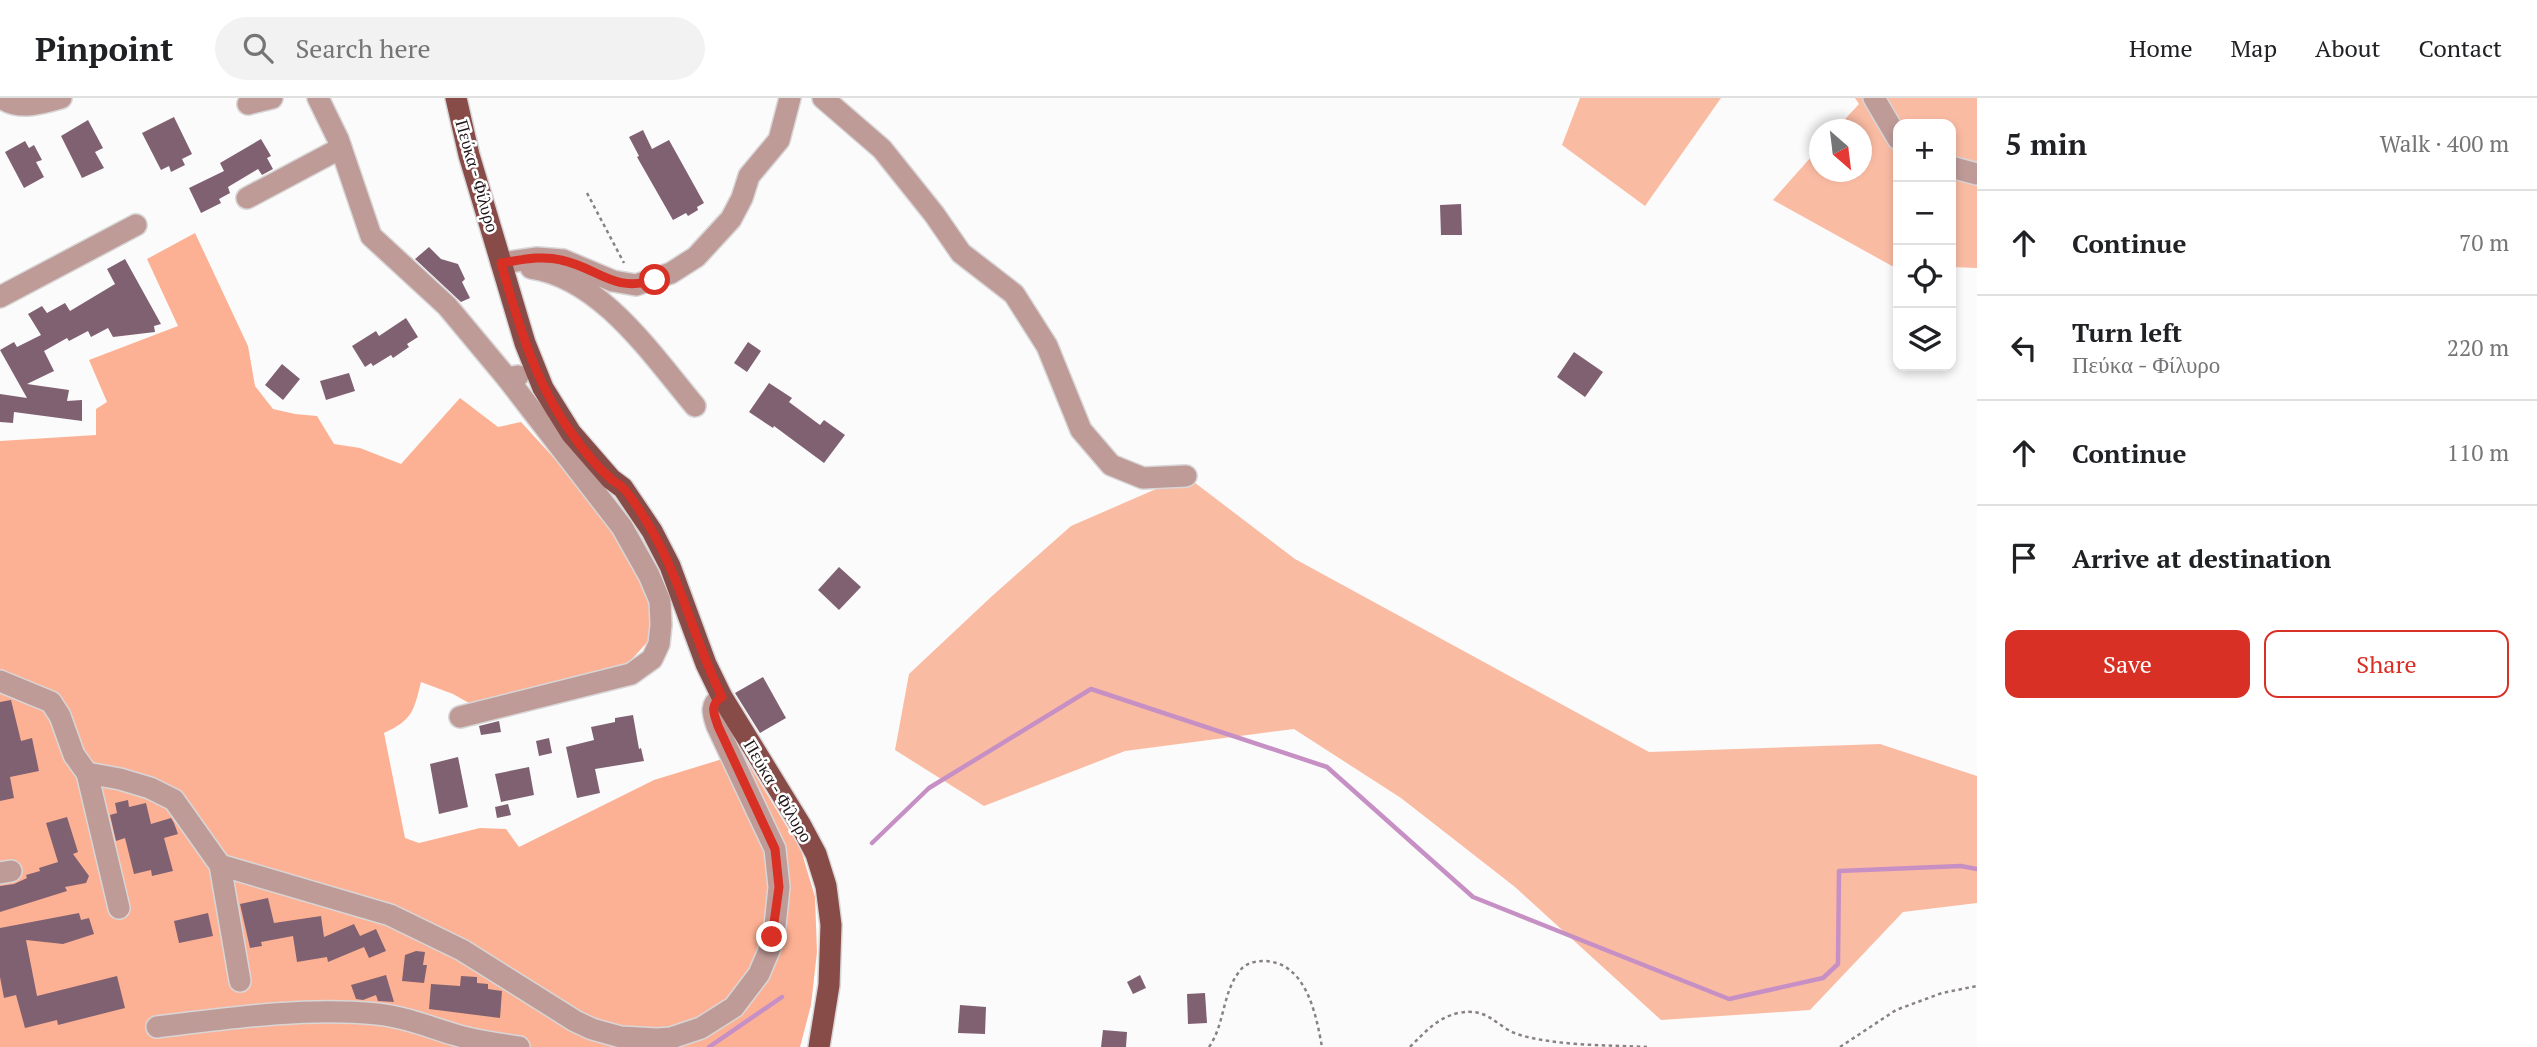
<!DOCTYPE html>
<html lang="en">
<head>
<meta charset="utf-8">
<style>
  :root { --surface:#fff; --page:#f2f2f2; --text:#202124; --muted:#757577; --line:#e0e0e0; --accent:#d93025 }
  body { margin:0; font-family:"PT Serif",serif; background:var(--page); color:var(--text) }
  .controls { position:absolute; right:21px; top:21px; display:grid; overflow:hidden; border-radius:14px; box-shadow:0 4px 10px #0003 }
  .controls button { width:63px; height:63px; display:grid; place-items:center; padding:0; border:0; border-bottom:2px solid var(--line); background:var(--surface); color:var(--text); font:35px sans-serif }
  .compass { position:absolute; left:1809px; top:21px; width:63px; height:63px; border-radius:50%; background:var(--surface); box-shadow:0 4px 10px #0003; rotate:152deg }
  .stop { position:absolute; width:21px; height:21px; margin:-16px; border:5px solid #d93025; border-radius:50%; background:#fff }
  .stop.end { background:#d93025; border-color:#fff; box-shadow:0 2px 7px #0008 }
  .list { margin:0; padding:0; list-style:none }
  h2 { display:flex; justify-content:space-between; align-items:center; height:91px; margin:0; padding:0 28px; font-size:30px }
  h2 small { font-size:23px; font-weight:400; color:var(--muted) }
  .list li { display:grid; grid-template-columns:46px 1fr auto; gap:21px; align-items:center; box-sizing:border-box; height:105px; padding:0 28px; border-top:2px solid var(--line) }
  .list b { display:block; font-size:26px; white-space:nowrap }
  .list p { margin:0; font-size:23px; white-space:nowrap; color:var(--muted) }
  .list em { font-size:23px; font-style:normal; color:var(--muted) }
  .actions { display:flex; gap:14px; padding:21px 28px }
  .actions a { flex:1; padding:16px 0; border:2px solid var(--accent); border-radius:14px; text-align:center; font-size:24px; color:var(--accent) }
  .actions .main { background:var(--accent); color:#fff }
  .icon { flex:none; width:38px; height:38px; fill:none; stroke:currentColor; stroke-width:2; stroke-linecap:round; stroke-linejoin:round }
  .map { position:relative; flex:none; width:1977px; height:949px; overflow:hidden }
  header { display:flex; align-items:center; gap:42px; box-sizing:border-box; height:98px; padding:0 35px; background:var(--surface); border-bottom:2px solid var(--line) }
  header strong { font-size:33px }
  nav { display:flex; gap:38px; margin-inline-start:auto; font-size:24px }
  .search { width:490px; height:63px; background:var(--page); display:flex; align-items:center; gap:18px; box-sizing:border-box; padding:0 24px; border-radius:38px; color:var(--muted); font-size:26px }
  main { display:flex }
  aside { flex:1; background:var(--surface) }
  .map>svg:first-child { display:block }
  .green { fill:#fabba3 }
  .forest { fill:#fdb194 }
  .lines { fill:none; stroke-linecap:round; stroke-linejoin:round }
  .stream { stroke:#c790c5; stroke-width:4.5 }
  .building { fill:#7f6171 }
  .minor-casing { stroke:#d8d6d7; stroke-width:24 }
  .major-casing { stroke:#d8d6d7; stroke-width:24 }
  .path { stroke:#898284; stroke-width:2.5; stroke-dasharray:3.5 3.5; stroke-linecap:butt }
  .minor { stroke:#bf9b98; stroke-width:21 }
  .major { stroke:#874b48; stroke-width:21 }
  .route { stroke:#d93025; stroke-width:9 }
  .labels { text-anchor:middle; stroke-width:5; stroke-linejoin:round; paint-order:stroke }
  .street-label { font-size:18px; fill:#221518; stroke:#fff }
</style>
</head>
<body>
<header>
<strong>Pinpoint</strong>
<div class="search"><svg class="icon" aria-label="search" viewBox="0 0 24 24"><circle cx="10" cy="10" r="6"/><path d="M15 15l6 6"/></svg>Search here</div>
<nav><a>Home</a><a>Map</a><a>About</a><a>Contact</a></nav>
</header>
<main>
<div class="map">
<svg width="1977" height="949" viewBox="0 0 1977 949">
  <rect width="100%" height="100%" fill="#fbfbfb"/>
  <g class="green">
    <path d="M1580,0H1721L1645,108L1562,47Z"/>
    <path d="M1855,0H1977V170L1951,169V26H1898V168H1892L1773,102L1819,50L1820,74H1862V32L1836,31L1859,6Z"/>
    <path d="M1186,378L1295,461L1649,654L1880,646L1977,678V805L1903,814L1810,912L1661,922L1515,789L1401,700L1294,631L1125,653L984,708L895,652L909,576L991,499L1071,428Z"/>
  </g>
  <path class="forest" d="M195,135L248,248L255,288L273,311L295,316L317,318L334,346L360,350L401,366L460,300L498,329L521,324L565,372L621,444L653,510L651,540L623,571L469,605L453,596L421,584C414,612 413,622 384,635L405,740L419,745L480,730L506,731L519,749L654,682L742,655L801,752L815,799L817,854L811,907L800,949H0V343L96,337V311L107,304L89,262L178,228L147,161Z"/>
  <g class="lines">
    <g class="stream">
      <path d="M872,745L929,690L1091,591L1327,669L1473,799L1729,901L1823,880L1838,866L1839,773L1961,768L1977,771"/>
      <path d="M709,949L782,899"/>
    </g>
  </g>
  <g class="building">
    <path d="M174,19L192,56L182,61L185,67L171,74L169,68L161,72L142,35Z"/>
    <path d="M88,22L103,50L95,54L104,70L82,80L61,38Z"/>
    <path d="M643,32L652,51L669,42L704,105L697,109L698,112L688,118L686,115L673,122L637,59L639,58L629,39Z"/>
    <path d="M261,41L271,58L267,60L273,71L262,77L258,71L228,89L230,95L219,101L221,105L201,115L189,90L224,73L220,65Z"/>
    <path d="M25,43L29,50L34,47L42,62L36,64L44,79L24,90L5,54Z"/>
    <path d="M1461,106L1462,137H1441L1440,107Z"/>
    <path d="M429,149L441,161L458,166L465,181L462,184L470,200L461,204L415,161Z"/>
    <path d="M125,161L161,226L154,228L155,234L113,239L108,230L91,239L88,233L69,243L67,240L44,253L54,273L27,286L69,292L67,303L82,302V323L14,314L13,325L0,324V296L27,300L0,252L14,244L17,249L41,237L28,216L42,208L47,215L65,205L70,213L115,186L107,171Z"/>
    <path d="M406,220L418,239L407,246L409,249L393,260L391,257L373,268L371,265L365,269L352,248L376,233L379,238Z"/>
    <path d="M748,244L761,253L747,274L734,265Z"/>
    <path d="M1574,254L1603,274L1585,299L1557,279Z"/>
    <path d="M282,266L300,281L283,302L265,287Z"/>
    <path d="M349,275L355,293L326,302L320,283Z"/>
    <path d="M769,285L792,300L789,304L820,327L824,322L845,337L824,365L774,328L773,330L749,314Z"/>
    <path d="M839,469L861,489L839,512L818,492Z"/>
    <path d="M763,579L786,620L760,635L735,595Z"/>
    <path d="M11,602L21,643L32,640L39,673L10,679L14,700L0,703V604Z"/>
    <path d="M633,617L639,651L641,650L644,663L595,671L600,695L577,700L566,649L594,642L591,629L615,624V620Z"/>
    <path d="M499,623L501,634L481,637L479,628Z"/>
    <path d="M549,640L552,655L539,658L536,643Z"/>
    <path d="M458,659L468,709L439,716L430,666Z"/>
    <path d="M529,669L534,697L501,704L495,676Z"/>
    <path d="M128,702L129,709L146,705L151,726L171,720L174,725L178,736L164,740L173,773L152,778L151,772L134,776L125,740L116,743L110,717L117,715L115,705Z"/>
    <path d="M508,706L511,717L497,720L495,709Z"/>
    <path d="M67,719L78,754L73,756L89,778L86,785L65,789L67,793L0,814V788L14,786L27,780L26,777L40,773L39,770L58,764L46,725Z"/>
    <path d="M268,800L274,825L321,818L324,839L354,826L360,838L376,831L386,853L369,860L364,849L328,864L327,859L297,864L293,838L261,844L262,848L250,850L240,806Z"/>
    <path d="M79,815L81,822L89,820L94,836L63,846L26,842L37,898L117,878L125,910L58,927L57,922L25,930L16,897L4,900L0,879V830Z"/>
    <path d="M208,815L213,838L179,845L174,823Z"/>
    <path d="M416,853L425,854L423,867H427L424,885L402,883L405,857Z"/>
    <path d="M386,877L394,904L378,903L376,897L363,902L356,901L351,887Z"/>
    <path d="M1140,877L1146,890L1133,896L1127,884Z"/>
    <path d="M461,878L477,879V885L488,886V891L502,893L500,920L429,911L431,886L460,888Z"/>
    <path d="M1205,895L1207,925L1188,926L1187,896Z"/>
    <path d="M960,907L986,909L985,936L958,935Z"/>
    <path d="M1103,932L1127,934L1126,949H1101Z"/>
  </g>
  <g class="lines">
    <g class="minor-casing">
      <g id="minor">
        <path d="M2,0C17,13 44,5 61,0"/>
        <path d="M318,0L338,41L371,138L447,208L507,280L518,278"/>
        <path d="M823,0L882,51L934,116L961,155L1014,196L1047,248L1081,332L1111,367L1143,380L1186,378"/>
        <path d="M1874,0L1898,41"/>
        <path d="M248,6L272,0"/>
        <path d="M1951,69L1977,76"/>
        <path d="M247,100L341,50"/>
        <path d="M501,165L537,160L563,162L613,183L636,187L671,175L696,159L731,121L742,100L749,78L779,42L790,0"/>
        <path d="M531,170C601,180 652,257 695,308"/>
        <path d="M0,199L136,127"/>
        <path d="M0,583L51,604L60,618L74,657L87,675L120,681L150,690L174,702L220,767L390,817L462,852L575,923L592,931L621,939L657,941L671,940L701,930L734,909L759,876L770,850L775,828L779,789L775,751L717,628C713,616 709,607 722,599"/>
        <path d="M460,619L631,576L652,561L659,546L661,527L660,503L649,477L622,429L507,280"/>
        <path d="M87,675L119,810"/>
        <path d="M220,767L240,883"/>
        <path d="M0,775L11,773"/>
        <path d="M157,929C230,920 304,909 377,916C405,919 429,929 456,937C476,943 498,946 519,949"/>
      </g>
    </g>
    <g class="major-casing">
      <path id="major" d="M456,0L469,57L525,245L543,290L571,335L611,381L623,390L652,433L670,468L706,566L722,599L800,726L816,756L826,788L831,827L829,887L819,949"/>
    </g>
    <g class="path">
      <path d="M587,95L624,165"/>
      <path d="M1209,949C1225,926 1222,896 1239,874C1244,866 1254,863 1263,863C1306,863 1316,916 1322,949"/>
      <path d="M1410,949C1425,934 1437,920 1458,915C1489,909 1495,928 1517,936C1554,948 1608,947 1647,949"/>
      <path d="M1840,949L1896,912L1942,895L1977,888"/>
    </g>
    <use href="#minor" class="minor"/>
    <use href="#major" class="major"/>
  </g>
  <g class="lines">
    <path class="route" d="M655,182C612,195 599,170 561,162C542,157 521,162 501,165C518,224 534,283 570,333C581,349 596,368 612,382C616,385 621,387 624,391C635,403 643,418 651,431C682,484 695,545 722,599C709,607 714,616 718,628L775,751L779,789L772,839"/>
  </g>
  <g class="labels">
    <g class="street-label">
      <text transform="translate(477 78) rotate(74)" y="6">Πεύκα - Φίλυρο</text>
      <text transform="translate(778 693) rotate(59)" y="6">Πεύκα - Φίλυρο</text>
    </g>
  </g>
</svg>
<div class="controls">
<button>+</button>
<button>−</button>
<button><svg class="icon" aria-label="locate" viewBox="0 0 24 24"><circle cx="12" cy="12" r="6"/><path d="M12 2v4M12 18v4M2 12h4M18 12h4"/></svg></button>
<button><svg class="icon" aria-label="layers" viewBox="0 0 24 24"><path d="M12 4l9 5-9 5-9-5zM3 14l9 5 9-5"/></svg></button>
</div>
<svg class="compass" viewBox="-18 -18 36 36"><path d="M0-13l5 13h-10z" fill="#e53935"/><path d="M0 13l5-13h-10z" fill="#757577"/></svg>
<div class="stop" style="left:655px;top:182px"></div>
<div class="stop end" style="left:772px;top:839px"></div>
</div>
<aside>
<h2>5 min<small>Walk · 400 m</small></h2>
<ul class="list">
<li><svg class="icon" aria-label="ahead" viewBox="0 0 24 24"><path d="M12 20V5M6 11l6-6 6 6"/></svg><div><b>Continue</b></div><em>70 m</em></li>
<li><svg class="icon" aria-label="left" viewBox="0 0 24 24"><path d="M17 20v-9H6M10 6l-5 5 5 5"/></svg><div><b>Turn left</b><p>Πεύκα - Φίλυρο</p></div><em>220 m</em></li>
<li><svg class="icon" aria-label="ahead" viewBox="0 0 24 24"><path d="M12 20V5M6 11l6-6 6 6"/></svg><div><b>Continue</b></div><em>110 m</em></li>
<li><svg class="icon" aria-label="arrive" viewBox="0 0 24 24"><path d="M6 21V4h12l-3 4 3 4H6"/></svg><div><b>Arrive at destination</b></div></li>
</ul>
<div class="actions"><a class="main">Save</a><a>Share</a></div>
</aside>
</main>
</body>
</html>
